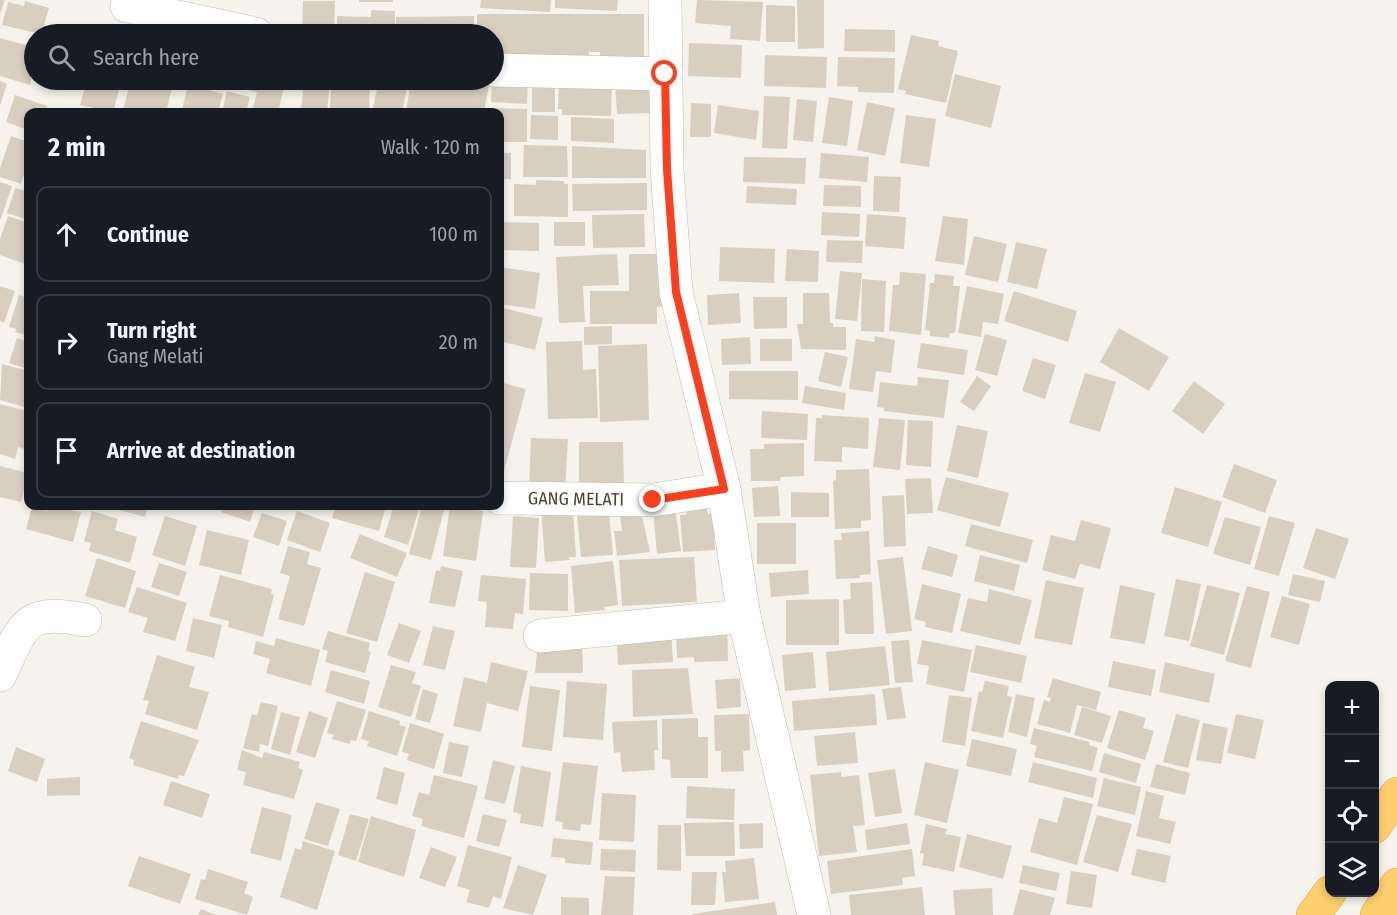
<!DOCTYPE html>
<html lang="en">
<head>
<meta charset="utf-8">
<style>
  :root { --surface:#171b24; --page:#20242c; --text:#f1f3f6; --muted:#9ea1a6; --line:#363941 }
  body { margin:0; font-family:"Fira Sans Condensed",sans-serif; background:var(--page); color:var(--text) }
  .controls { position:absolute; right:18px; bottom:18px; display:grid; overflow:hidden; border-radius:12px; box-shadow:0 3px 9px #0003 }
  .controls button { width:54px; height:54px; display:grid; place-items:center; padding:0; border:0; border-bottom:2px solid var(--line); background:var(--surface); color:var(--text); font:30px sans-serif }
  .stop { position:absolute; width:18px; height:18px; margin:-14px; border:4px solid #fc3f1d; border-radius:50%; background:#fff }
  .stop.end { background:#fc3f1d; border-color:#fff; box-shadow:0 2px 6px #0008 }
  .list { margin:0; padding:0; list-style:none }
  h2 { display:flex; justify-content:space-between; align-items:center; height:78px; margin:0; padding:0 24px; font-size:26px }
  h2 small { font-size:20px; font-weight:400; color:var(--muted) }
  .list li { display:grid; grid-template-columns:39px 1fr auto; gap:18px; align-items:center; box-sizing:border-box; height:96px; margin:0 12px 12px; padding:0 12px; border:2px solid var(--line); border-radius:12px }
  .list b { display:block; font-size:22px; white-space:nowrap }
  .list p { margin:0; font-size:20px; white-space:nowrap; color:var(--muted) }
  .list em { font-size:20px; font-style:normal; color:var(--muted) }
  .icon { flex:none; width:33px; height:33px; fill:none; stroke:currentColor; stroke-width:2; stroke-linecap:round; stroke-linejoin:round }
  .map { position:relative; flex:none; width:1397px; height:915px; overflow:hidden }
  .search { position:absolute; background:var(--surface); box-shadow:0 3px 9px #0003; left:24px; top:24px; width:480px; height:66px; display:flex; align-items:center; gap:15px; box-sizing:border-box; padding:0 21px; border-radius:33px; color:var(--muted); font-size:22px }
  .panel { position:absolute; background:var(--surface); box-shadow:0 3px 9px #0003; left:24px; top:108px; width:480px; height:402px; border-radius:12px }
  .map>svg:first-child { display:block }
  .building { fill:#d8cfc1 }
  .lines { fill:none; stroke-linecap:round; stroke-linejoin:round }
  .minor-casing { stroke:#c2bbae; stroke-width:34 }
  .highway-casing { stroke:#e0a43c; stroke-width:34 }
  .minor { stroke:#fff; stroke-width:33 }
  .highway { stroke:#ffcf6e; stroke-width:33 }
  .route { stroke:#fc3f1d; stroke-width:8 }
  .labels { text-anchor:middle; stroke-width:4.5; stroke-linejoin:round; paint-order:stroke }
  .street-label { font-size:18px; fill:#4b4439; stroke:#fff }
</style>
</head>
<body>
<div class="map">
<svg width="1397" height="915" viewBox="0 0 1397 915">
  <rect width="100%" height="100%" fill="#f6f3ec"/>
  <g class="building">
    <path d="M0,0H5L0,14Z"/>
    <rect x="359" y="0" width="34" height="2"/>
    <path d="M481,0H551L550,12L480,8Z"/>
    <path d="M555,0H618L617,11L555,8Z"/>
    <path d="M697,0L763,2L760,41L730,39L731,26L695,23Z"/>
    <path d="M797,0H824V48L798,49Z"/>
    <path d="M25,1L49,8L41,34L2,25L8,2L24,6Z"/>
    <path d="M303,1H335L334,34H302Z"/>
    <path d="M766,5L795,6V42H766Z"/>
    <path d="M371,10L395,11V34H337V16L371,17Z"/>
    <path d="M477,14H644V72H600V52H589V70L494,69V34H477Z"/>
    <path d="M474,16V34H396V17Z"/>
    <path d="M161,20L186,34H157Z"/>
    <path d="M106,25L136,34H103Z"/>
    <path d="M845,29L895,30V52L844,51Z"/>
    <path d="M911,35L939,41L938,46L958,51L946,103L905,94L906,91L898,89Z"/>
    <path d="M0,38L29,46L28,48L34,50V68L30,85L0,76Z"/>
    <path d="M689,43L742,45L741,78L688,76Z"/>
    <path d="M765,55L827,57L826,88L764,86Z"/>
    <path d="M838,57L895,58L894,93L858,92V87L837,86Z"/>
    <path d="M955,74L1001,86L991,128L945,116Z"/>
    <path d="M87,80H122L113,112L80,105Z"/>
    <path d="M131,80L170,81L168,86L172,88L166,112H134L123,110Z"/>
    <path d="M200,80H224L222,86Z"/>
    <path d="M235,80H282L280,86L284,87L279,108L297,112H252L257,92L233,87Z"/>
    <path d="M304,80H330L327,112H301Z"/>
    <path d="M331,80H370L369,112H330Z"/>
    <path d="M379,80L408,83L402,112H372Z"/>
    <path d="M411,80H490L484,112L434,110L433,112H406Z"/>
    <path d="M492,80L528,81L527,104L491,102Z"/>
    <rect x="532" y="80" width="23" height="32"/>
    <path d="M648,80L650,113L617,114L615,82Z"/>
    <path d="M0,81L7,84L0,106Z"/>
    <path d="M612,81L611,116L562,115V109H558L559,82Z"/>
    <path d="M189,84L223,94L218,112H181Z"/>
    <path d="M227,91L250,97L246,112H222Z"/>
    <path d="M15,95L47,106L45,112H28V130L6,122Z"/>
    <path d="M764,96L790,97L787,149L762,148Z"/>
    <path d="M829,97L853,101L847,146L822,143Z"/>
    <path d="M797,99L817,101L813,142L793,140Z"/>
    <path d="M867,102L895,108L885,156L857,150Z"/>
    <path d="M691,103L711,104V137H690Z"/>
    <path d="M718,105L759,111L756,140L714,133Z"/>
    <path d="M486,108L527,109V142H500V112H486Z"/>
    <path d="M531,115L558,116V140L530,139Z"/>
    <path d="M906,115L936,119L929,167L900,163Z"/>
    <path d="M571,117L614,119V143L571,141Z"/>
    <path d="M11,136L28,142V162L21,184L0,177V168Z"/>
    <path d="M524,145L567,146L568,177H523Z"/>
    <path d="M572,146L646,150V178H572Z"/>
    <rect x="500" y="153" width="11" height="26"/>
    <path d="M821,153L869,157L867,182L819,178Z"/>
    <path d="M744,157L806,158L805,184L743,182Z"/>
    <path d="M874,176L901,177L899,212L873,211Z"/>
    <path d="M536,180L564,181V184H568V217L514,216V184L536,185Z"/>
    <path d="M0,182L12,186L0,221Z"/>
    <path d="M647,183V210L573,211L572,184Z"/>
    <path d="M824,185L861,186V207L823,206Z"/>
    <path d="M747,186L797,189L796,205L746,203Z"/>
    <path d="M15,188L28,192V220L7,213Z"/>
    <path d="M822,212L860,214L859,237L821,235Z"/>
    <path d="M644,214L645,247L593,248L592,215Z"/>
    <path d="M867,214L906,217L904,249L865,246Z"/>
    <path d="M8,216L28,223V265L0,255V239Z"/>
    <path d="M943,216L968,219L964,265L935,261Z"/>
    <path d="M500,222L539,223V251L500,250Z"/>
    <rect x="554" y="222" width="31" height="24"/>
    <path d="M974,236L1007,244L998,282L965,275Z"/>
    <path d="M827,240L863,241L862,263L826,262Z"/>
    <path d="M1016,242L1047,249L1037,289L1007,282Z"/>
    <path d="M720,247L775,249L774,283L719,281Z"/>
    <path d="M787,249L819,251L818,282L785,281Z"/>
    <path d="M617,254L619,285L583,286L585,322L559,323L556,257Z"/>
    <path d="M629,254H666V306L657,307V324H590V291H629Z"/>
    <path d="M500,267L540,273L535,309L500,304Z"/>
    <path d="M840,271L862,273L857,321L835,319Z"/>
    <path d="M900,272L926,274L921,335L889,331L893,285H899Z"/>
    <path d="M935,274L954,276L953,286H960L955,333H950L949,338L930,336V331L925,330L930,283H934Z"/>
    <path d="M862,279L886,281L884,332L861,331Z"/>
    <path d="M0,286L15,291L4,323L0,321Z"/>
    <path d="M967,286L1004,294L998,324L983,322L981,337L958,333Z"/>
    <path d="M1014,291L1077,311L1068,342L1004,321Z"/>
    <path d="M739,293L741,323L708,325L707,295Z"/>
    <path d="M803,293H829L830,323H833V327H846V350L801,349L797,324H803Z"/>
    <path d="M19,295L28,298V336L15,332L16,329L9,327Z"/>
    <path d="M753,297H787V328L754,329Z"/>
    <path d="M500,307L543,318L535,350L500,341Z"/>
    <path d="M612,326V344L584,345V327Z"/>
    <path d="M1119,328L1169,357L1149,391L1100,362Z"/>
    <path d="M985,334L1007,340L997,376L975,370Z"/>
    <path d="M875,336L895,340L891,373L876,371L873,392L849,389L856,339L874,342Z"/>
    <path d="M750,337L751,364L722,365L721,339Z"/>
    <path d="M17,338L28,342V369L9,363Z"/>
    <rect x="760" y="339" width="32" height="22"/>
    <path d="M582,341L583,370L596,369L598,418L548,419L546,342Z"/>
    <path d="M921,343L968,350L964,375L917,368Z"/>
    <path d="M647,344L649,420L600,422L598,346Z"/>
    <path d="M825,352L848,357L841,387L818,381Z"/>
    <path d="M1033,358L1056,365L1045,399L1022,391Z"/>
    <path d="M2,364L28,371V408L0,400Z"/>
    <path d="M729,371H798V400L729,399Z"/>
    <path d="M1085,373L1116,382L1100,432L1069,423Z"/>
    <path d="M977,376L991,386L974,411L960,402Z"/>
    <path d="M918,377L949,380L944,418L884,411V408L877,407L880,382L917,386Z"/>
    <path d="M1194,381L1225,404L1203,434L1172,411Z"/>
    <path d="M500,382L526,389L500,486Z"/>
    <path d="M805,386L846,393L844,410L802,403Z"/>
    <path d="M0,404L27,411L28,450L18,447L15,459L0,454Z"/>
    <path d="M762,411L808,414L807,440L761,438Z"/>
    <path d="M822,415L869,418L868,449L842,447V462L814,461L816,418H822Z"/>
    <path d="M879,418L905,420L900,470L873,467Z"/>
    <path d="M908,420L933,421L931,467L906,465Z"/>
    <path d="M957,425L988,431L978,478L947,471Z"/>
    <path d="M531,438L568,439L565,490L529,488Z"/>
    <path d="M579,442H623L624,489L579,490Z"/>
    <path d="M804,443V476L781,477L780,481H751L750,449H764V444Z"/>
    <path d="M1234,464L1277,480L1265,513L1222,497Z"/>
    <path d="M0,466L28,473L21,502L0,497Z"/>
    <path d="M869,469L871,520L861,521V528L835,529L833,481L836,480V470Z"/>
    <path d="M946,477L1009,493L1000,527L937,510Z"/>
    <path d="M931,478L933,513L907,514L905,479Z"/>
    <path d="M778,486L780,516L754,517L752,488Z"/>
    <path d="M1175,487L1222,502L1208,547L1161,533Z"/>
    <path d="M791,492L829,493V517H791Z"/>
    <path d="M904,495L906,546L884,547L882,496Z"/>
    <path d="M49,506L81,512L73,542L26,529L32,507L47,511Z"/>
    <path d="M104,506H148L145,517Z"/>
    <path d="M223,506H255L250,522L221,512Z"/>
    <path d="M326,506H386L379,531L332,518L335,509Z"/>
    <path d="M394,506H420L408,545L384,537Z"/>
    <path d="M422,506H445L431,560L409,554Z"/>
    <path d="M450,506L483,511L476,561L443,556Z"/>
    <path d="M541,506L573,511L576,557H569L570,560L545,562Z"/>
    <path d="M675,507L681,551L657,554L653,510Z"/>
    <path d="M707,508L708,514L713,513L715,550L683,552L680,515H686V509Z"/>
    <path d="M92,511L118,519L115,530L137,537L130,563L89,551L91,543L84,541Z"/>
    <path d="M297,511L330,523L320,552L287,540Z"/>
    <path d="M641,512L650,552L617,556L614,531H622L620,515Z"/>
    <path d="M262,513L287,521L279,546L253,537Z"/>
    <path d="M609,513L613,555L581,557L577,516Z"/>
    <path d="M165,516L197,526L185,566L152,555Z"/>
    <path d="M513,516L539,518L536,568L510,567Z"/>
    <path d="M1269,516L1295,523L1279,576L1254,569Z"/>
    <path d="M1225,517L1261,527L1250,565L1213,554Z"/>
    <path d="M1081,520L1111,528L1100,569L1080,564L1075,579L1042,570L1051,535L1075,541Z"/>
    <rect x="757" y="523" width="39" height="41"/>
    <path d="M971,524L1033,540L1027,563L965,546Z"/>
    <path d="M1316,528L1349,539L1335,579L1303,568Z"/>
    <path d="M207,530L249,540L241,575L199,565Z"/>
    <path d="M869,531L871,574L859,575L860,578L836,579L834,540H842L841,533Z"/>
    <path d="M360,534L407,553L397,577L350,558Z"/>
    <path d="M288,546L310,552L307,564L321,568L304,626L278,619L290,576L280,573Z"/>
    <path d="M928,546L958,555L952,577L921,569Z"/>
    <path d="M980,555L1020,565L1014,591L974,581Z"/>
    <path d="M694,557L697,602L622,606L619,560Z"/>
    <path d="M903,557L912,631L886,634L877,560Z"/>
    <path d="M97,558L136,571L125,608L85,596Z"/>
    <path d="M613,561L618,605L604,607L605,610L575,613L571,566Z"/>
    <path d="M159,563L187,572L179,596L151,587Z"/>
    <path d="M441,566L463,571L455,607L429,603L436,570L440,571Z"/>
    <path d="M808,570L809,594L771,597L769,573Z"/>
    <path d="M365,572L395,582L377,642L346,633Z"/>
    <path d="M530,573L568,574V611L529,610Z"/>
    <path d="M1293,574L1325,581L1320,602L1288,595Z"/>
    <path d="M220,575L272,589L271,594L274,595L263,637L228,627L229,621L209,616Z"/>
    <path d="M481,575L526,579L523,614L515,613L513,629L485,627L487,602L478,601Z"/>
    <path d="M1176,579L1201,584L1189,641L1164,636Z"/>
    <path d="M1046,580L1084,588L1072,645L1034,638Z"/>
    <path d="M872,582L874,634H845L843,600L851,599L850,583Z"/>
    <path d="M922,584L961,594L952,633L925,627L926,622L914,619Z"/>
    <path d="M1120,585L1155,593L1145,644L1110,638Z"/>
    <path d="M1207,585L1240,593L1224,655L1190,646Z"/>
    <path d="M1247,586L1270,592L1251,668L1225,661Z"/>
    <path d="M137,587L187,603L175,641L143,632L148,618L128,612Z"/>
    <path d="M989,589L1032,600L1020,645L960,631L968,598L987,602Z"/>
    <path d="M1282,596L1310,604L1299,645L1270,637Z"/>
    <path d="M839,599V645H786V600Z"/>
    <path d="M193,618L222,625L214,658L186,651Z"/>
    <path d="M727,621L728,661L694,662V657L677,658L676,629Z"/>
    <path d="M399,623L421,631L409,663L387,655Z"/>
    <path d="M433,626L455,631L445,670L423,665Z"/>
    <path d="M671,627L673,662L618,665L616,630Z"/>
    <path d="M328,631L370,643L368,651L371,652L365,673L325,662L328,651L322,649Z"/>
    <path d="M276,638L320,650L311,686L266,673L270,659L253,654L256,641L274,646Z"/>
    <path d="M909,640L913,682L895,683L891,641Z"/>
    <path d="M922,640L972,650L964,692L926,684L929,666L917,664Z"/>
    <path d="M582,641L583,673H535L538,642Z"/>
    <path d="M976,645L1027,656L1021,683L970,672Z"/>
    <path d="M885,646L890,685L829,691L826,652Z"/>
    <path d="M813,652L816,688L785,691L782,655Z"/>
    <path d="M157,655L195,667L189,687L209,692L197,730L145,714L149,701L143,700Z"/>
    <path d="M1113,661L1156,670L1151,696L1108,687Z"/>
    <path d="M491,662L528,671L518,711L487,703L481,732L453,726L464,677L487,683Z"/>
    <path d="M1165,662L1215,674L1209,703L1159,692Z"/>
    <path d="M391,665L416,672L412,683L421,686L411,717L378,707Z"/>
    <path d="M688,668L693,714L633,717L632,670Z"/>
    <path d="M331,670L370,681L364,704L325,692Z"/>
    <path d="M740,678L741,707L717,709L715,680Z"/>
    <path d="M1053,678L1101,692L1096,710L1077,705L1070,733L1037,724L1044,700L1050,702L1051,698L1047,697Z"/>
    <path d="M567,681L607,684L603,740L563,737Z"/>
    <path d="M985,681L1009,686L1007,696L1012,697L1003,738L971,731L979,691L982,692Z"/>
    <path d="M530,686L560,690L552,751L522,747Z"/>
    <path d="M901,687L906,718L887,720L882,689Z"/>
    <path d="M423,689L438,694L430,723L415,719Z"/>
    <path d="M875,694L877,725L794,731L792,701Z"/>
    <path d="M1016,694L1035,698L1027,737L1008,732Z"/>
    <path d="M949,695L972,698L965,746L942,742Z"/>
    <path d="M337,701L366,710L356,741L351,740L350,744L332,739L334,735L327,733Z"/>
    <path d="M261,702L278,706L268,746L260,744L259,752L243,748L252,714L257,716Z"/>
    <path d="M1082,707L1111,716L1102,743L1074,735Z"/>
    <path d="M1119,710L1146,718L1143,728L1154,731L1145,760L1107,748Z"/>
    <path d="M309,711L328,718L315,758L296,752Z"/>
    <path d="M369,711L400,721L399,725L406,727L397,756L367,746L369,741L361,739Z"/>
    <path d="M281,712L300,717L290,755L271,749Z"/>
    <path d="M749,714L750,750L743,751L744,771L721,772V751H715L714,715Z"/>
    <path d="M1176,714L1200,720L1188,768L1163,762Z"/>
    <path d="M1236,714L1264,720L1255,759L1227,753Z"/>
    <path d="M698,718V737H708V778H671L670,760L662,759V719Z"/>
    <path d="M657,720L658,750H654L655,770L622,772L620,752L614,753L612,722Z"/>
    <path d="M141,721L199,740L184,776L179,775L178,779L133,765L134,760L129,758Z"/>
    <path d="M410,723L444,734L434,769L407,760L409,754L402,752Z"/>
    <path d="M1203,723L1228,728L1221,764L1196,760Z"/>
    <path d="M1034,728L1090,742L1089,745L1098,748L1092,771L1034,757L1037,746L1030,744Z"/>
    <path d="M855,732L858,763L817,766L814,736Z"/>
    <path d="M972,739L1017,749L1011,776L966,766Z"/>
    <path d="M449,742L469,746L462,777L443,773Z"/>
    <path d="M16,747L45,759L37,782L8,771Z"/>
    <path d="M242,750L262,758L264,752L300,762L298,768L303,770L294,799L243,785L246,772L237,770Z"/>
    <path d="M1104,753L1141,764L1136,783L1099,772Z"/>
    <path d="M493,760L515,766L505,804L484,799Z"/>
    <path d="M563,762L598,766L591,825L581,824L580,831L562,829L563,822L555,821Z"/>
    <path d="M925,762L959,770L947,823L914,815Z"/>
    <path d="M1033,762L1097,778L1093,798L1028,782Z"/>
    <path d="M1156,764L1190,773L1185,795L1150,787Z"/>
    <path d="M521,766L551,772L543,827L520,823L521,814L513,812Z"/>
    <path d="M384,767L405,773L397,805L376,799Z"/>
    <path d="M895,769L902,813L875,817L868,773Z"/>
    <path d="M841,772V777L859,775L865,825L853,826L857,852L819,856L810,775Z"/>
    <path d="M434,775L478,786L464,838L421,826L423,819L412,816L419,792L429,795Z"/>
    <path d="M80,777V795L47,796V779Z"/>
    <path d="M1104,778L1141,787L1135,815L1097,806Z"/>
    <path d="M171,781L210,794L202,818L163,805Z"/>
    <path d="M687,786L735,789L734,820L686,818Z"/>
    <path d="M1146,791L1164,796L1159,818L1176,822L1170,844L1136,836Z"/>
    <path d="M602,793L636,795L634,842L599,840Z"/>
    <path d="M1064,797L1093,804L1077,865L1030,852L1039,818L1057,823Z"/>
    <path d="M316,802L340,809L328,846L304,839Z"/>
    <path d="M262,807L292,815L281,861L250,853Z"/>
    <path d="M350,814L369,819L356,861L338,855Z"/>
    <path d="M483,814L507,820L499,847L476,841Z"/>
    <path d="M1097,815L1132,824L1118,872L1083,862Z"/>
    <path d="M371,816L416,830L404,877L358,862Z"/>
    <path d="M734,822L735,856H686L684,823Z"/>
    <path d="M763,823V848L740,849L739,824Z"/>
    <path d="M907,823L910,844L867,850L865,830Z"/>
    <path d="M926,824L947,829L945,834L961,837L954,872L922,865L924,854L920,853Z"/>
    <path d="M658,825H681V871L657,870Z"/>
    <path d="M967,834L1012,846L1003,879L959,867Z"/>
    <path d="M553,838L593,842L591,865L565,863V858L551,857Z"/>
    <path d="M303,841L335,851L317,910L280,897L295,848L301,850Z"/>
    <path d="M468,845L512,857L501,899L493,896L489,908L466,902L470,890L457,886Z"/>
    <path d="M431,847L457,857L445,887L419,878Z"/>
    <path d="M601,849L636,850L635,872L600,870Z"/>
    <path d="M912,849L915,876L902,878L903,885L831,894L827,861Z"/>
    <path d="M1137,849L1171,856L1165,883L1131,875Z"/>
    <path d="M139,856L191,874L180,904L128,886Z"/>
    <path d="M754,858L759,899L725,902L722,872H726L725,861Z"/>
    <path d="M518,865L547,875L533,915L503,908Z"/>
    <path d="M1023,865L1060,873L1056,891L1019,883Z"/>
    <path d="M208,869L248,882L244,893L253,897L247,915L195,899L201,879L205,880Z"/>
    <path d="M1071,871L1097,875L1092,908L1066,904Z"/>
    <path d="M692,872H717L715,905H691Z"/>
    <path d="M605,876L635,877L633,915H601Z"/>
    <path d="M922,887L925,915H851L849,895Z"/>
    <path d="M992,888L993,915H955L953,890Z"/>
    <path d="M1020,889L1055,898L1050,915H1013Z"/>
    <path d="M561,897L589,898V915H561Z"/>
    <path d="M775,902L777,915H693V914Z"/>
    <path d="M201,909L215,915H198Z"/>
  </g>
  <g class="lines">
    <g class="minor-casing">
      <g id="minor">
        <path d="M665,0L667,169L676,292L724,489L744,616L814,915"/>
        <path d="M127,6L256,34"/>
        <path d="M494,70L665,74"/>
        <path id="s1" d="M500,498L653,500L724,489"/>
        <path d="M540,636L744,616"/>
        <path d="M0,675C24,624 24,608 85,620"/>
      </g>
    </g>
    <g class="highway-casing">
      <g id="highway">
        <path d="M1374,827L1397,794"/>
        <path d="M1313,915L1330,892"/>
        <path d="M1377,915L1397,885"/>
      </g>
    </g>
    <use href="#minor" class="minor"/>
    <use href="#highway" class="highway"/>
  </g>
  <g class="lines">
    <path class="route" d="M653,500L724,489L676,292L667,169L665,74"/>
  </g>
  <g class="labels">
    <g class="street-label">
      <text dy="6" stroke="none"><textPath href="#s1" startOffset="76">GANG MELATI</textPath></text>
    </g>
  </g>
</svg>
<div class="controls">
<button>+</button>
<button>−</button>
<button><svg class="icon" aria-label="locate" viewBox="0 0 24 24"><circle cx="12" cy="12" r="6"/><path d="M12 2v4M12 18v4M2 12h4M18 12h4"/></svg></button>
<button><svg class="icon" aria-label="layers" viewBox="0 0 24 24"><path d="M12 4l9 5-9 5-9-5zM3 14l9 5 9-5"/></svg></button>
</div>
<div class="stop" style="left:665px;top:74px"></div>
<div class="stop end" style="left:653px;top:500px"></div>
<div class="search"><svg class="icon" aria-label="search" viewBox="0 0 24 24"><circle cx="10" cy="10" r="6"/><path d="M15 15l6 6"/></svg>Search here</div>
<section class="panel">
<h2>2 min<small>Walk · 120 m</small></h2>
<ul class="list">
<li><svg class="icon" aria-label="ahead" viewBox="0 0 24 24"><path d="M12 20V5M6 11l6-6 6 6"/></svg><div><b>Continue</b></div><em>100 m</em></li>
<li><svg class="icon" aria-label="right" viewBox="0 0 24 24"><path d="M7 20v-9h11M14 6l5 5-5 5"/></svg><div><b>Turn right</b><p>Gang Melati</p></div><em>20 m</em></li>
<li><svg class="icon" aria-label="arrive" viewBox="0 0 24 24"><path d="M6 21V4h12l-3 4 3 4H6"/></svg><div><b>Arrive at destination</b></div></li>
</ul>
</section>
</div>
</body>
</html>
